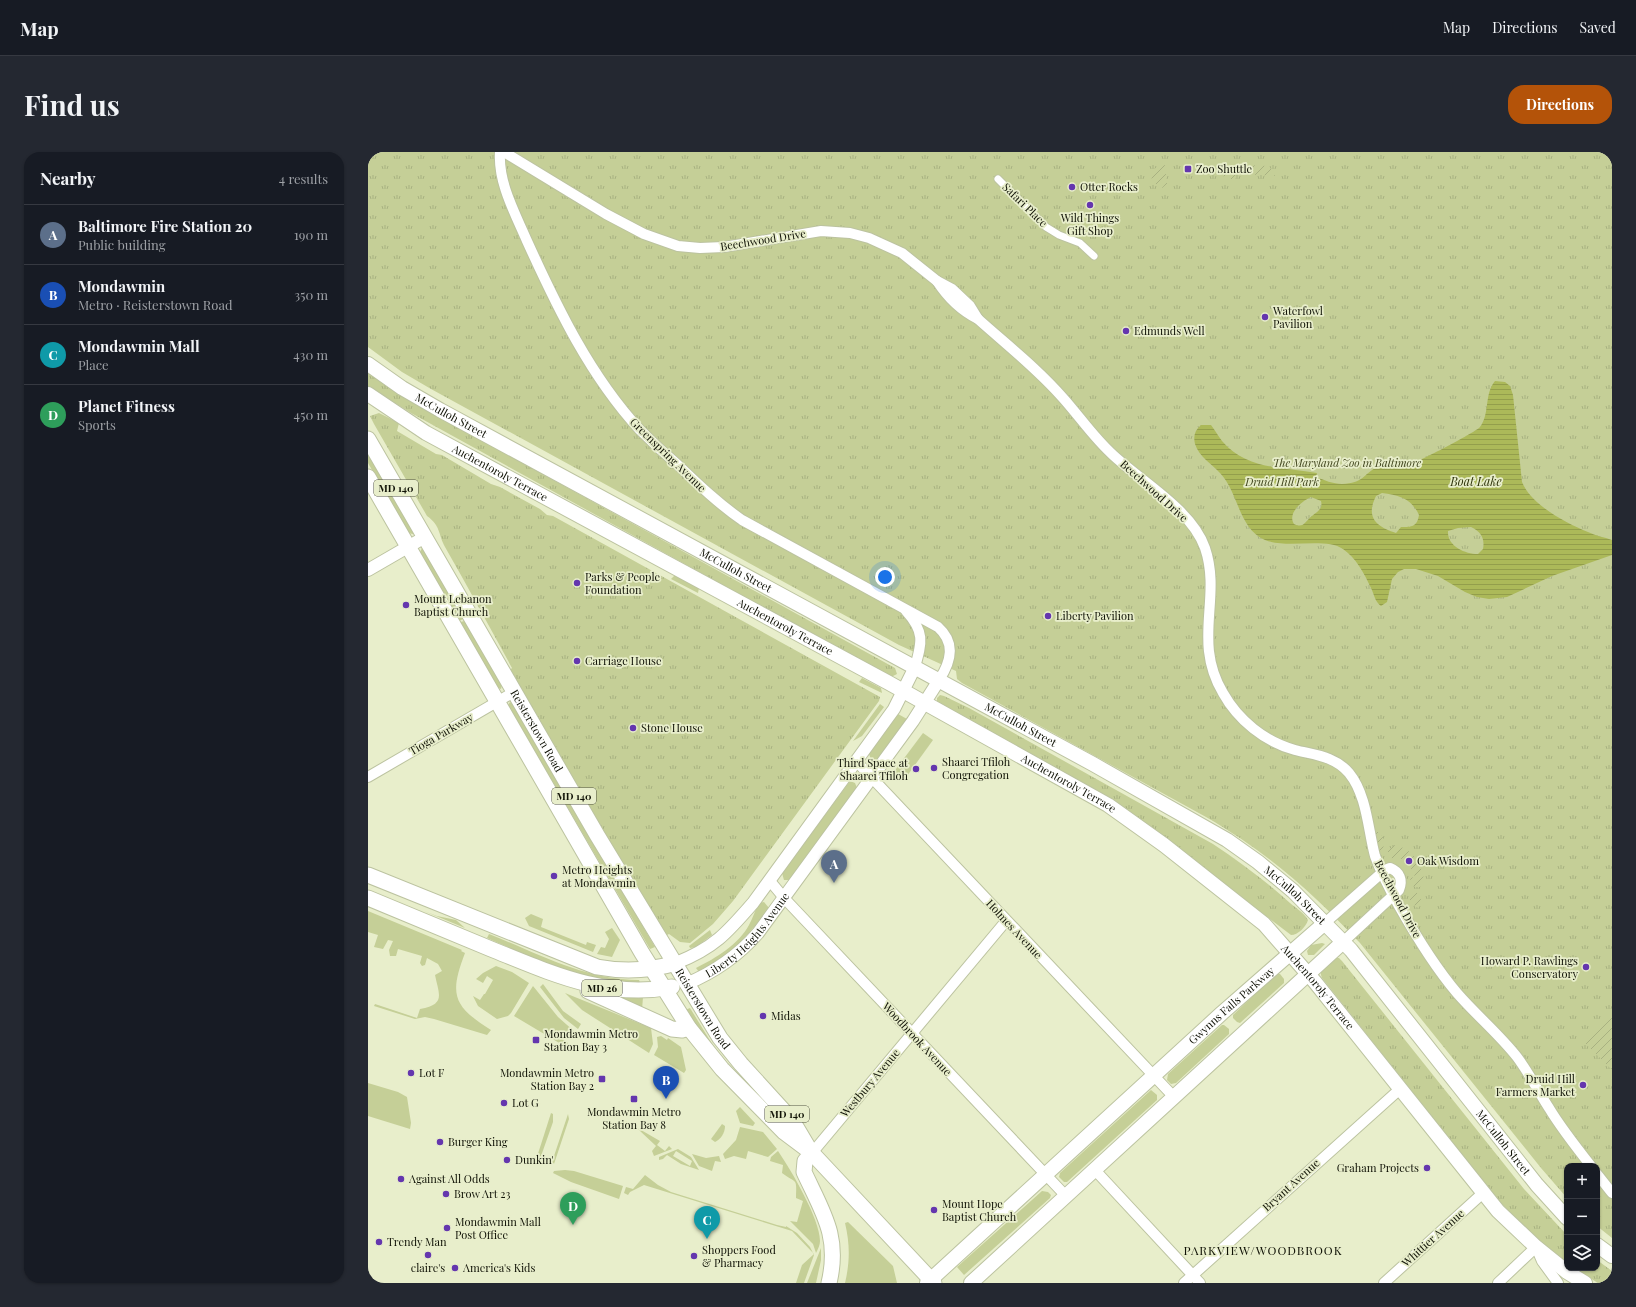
<!DOCTYPE html>
<html lang="en">
<head>
<meta charset="utf-8">
<style>
  :root { --surface:#171b24; --page:#242831; --text:#f1f3f6; --muted:#9ea1a6; --line:#363941; --accent:#b45309 }
  body { margin:0; font-family:"Playfair Display",serif; background:var(--page); color:var(--text) }
  .controls { position:absolute; right:12px; bottom:12px; display:grid; overflow:hidden; border-radius:8px; box-shadow:0 1px 3px #0004 }
  .controls button { width:36px; height:36px; display:grid; place-items:center; padding:0; border:0; border-bottom:1px solid var(--line); background:var(--surface); color:var(--text); font:20px sans-serif }
  .you { position:absolute; left:517px; top:425px; width:14px; height:14px; margin:-10px; border:3px solid #fff; border-radius:50%; background:#1a73e8; box-shadow:0 0 0 6px #1a73e833 }
  .badge { display:grid; place-items:center; width:26px; height:26px; border-radius:50%; background:var(--accent); color:#fff; font-size:13px; font-weight:700 }
  .pin { position:absolute; translate:-50% -33px; filter:drop-shadow(0 1px 2px #0008) }
  .pin::after { content:''; position:absolute; top:21px; width:14px; height:12px; background:inherit; clip-path:polygon(0 0,100% 0,50% 100%) }
  .list { margin:0; padding:0; list-style:none }
  h2 { display:flex; justify-content:space-between; align-items:center; height:52px; margin:0; padding:0 16px; font-size:17px }
  h2 small { font-size:13px; font-weight:400; color:var(--muted) }
  .list li { display:grid; grid-template-columns:26px 1fr auto; gap:12px; align-items:center; box-sizing:border-box; height:60px; padding:0 16px; border-top:1px solid var(--line) }
  .list b { display:block; font-size:15px; white-space:nowrap }
  .list p { margin:0; font-size:13px; white-space:nowrap; color:var(--muted) }
  .list em { font-size:13px; font-style:normal; color:var(--muted) }
  .icon { flex:none; width:22px; height:22px; fill:none; stroke:currentColor; stroke-width:2; stroke-linecap:round; stroke-linejoin:round }
  .map { position:relative; flex:none; width:1244px; height:1131px; overflow:hidden; border-radius:16px }
  header { display:flex; align-items:center; gap:24px; box-sizing:border-box; height:56px; padding:0 20px; background:var(--surface); border-bottom:1px solid var(--line) }
  header strong { font-size:19px }
  nav { display:flex; gap:22px; margin-inline-start:auto; font-size:14px }
  .intro { display:flex; align-items:center; justify-content:space-between; box-sizing:border-box; height:96px; padding:0 24px }
  h1 { margin:0; font-size:28px }
  .button { padding:10px 18px; border-radius:16px; background:var(--accent); color:#fff; font-size:14px; font-weight:700 }
  main { display:flex; gap:24px; padding:0 24px }
  aside { flex:1; background:var(--surface); border-radius:16px; box-shadow:0 1px 3px #0004 }
  .map>svg:first-child { display:block }
  .grass { fill:#c5cf97; fill-rule:evenodd }
  .park { fill:url(#park-tufts) }
  .garden { fill:url(#garden-furrows) }
  .water { fill:url(#water-rules); fill-rule:evenodd }
  .lines { fill:none; stroke-linecap:round; stroke-linejoin:round }
  .pedestrian-casing { stroke:#bcc3a0; stroke-width:9 }
  .minor-casing { stroke:#bcc3a0; stroke-width:12 }
  .tertiary-casing { stroke:#bcc3a0; stroke-width:14 }
  .secondary-casing { stroke:#bcc3a0; stroke-width:16 }
  .primary-casing { stroke:#bcc3a0; stroke-width:17 }
  .pedestrian { stroke:#fff; stroke-width:7 }
  .minor { stroke:#fff; stroke-width:10 }
  .tertiary { stroke:#fff; stroke-width:12 }
  .secondary { stroke:#fff; stroke-width:14 }
  .primary { stroke:#fff; stroke-width:15 }
  .poi-dot { fill:#6436ae; stroke:#e8eecb; stroke-width:1.5 }
  .labels { text-anchor:middle; stroke-width:3.5; stroke-linejoin:round; paint-order:stroke }
  .shield { fill:#e8eecb; stroke:#505340; stroke-width:1 }
  .shield-label { font-size:10px; font-weight:bold; fill:#0f1105 }
  .poi-label { font-size:11px; fill:#0f1105; stroke:#e8eecb; text-anchor:start }
  .street-label { font-size:11px; fill:#0f1105; stroke:#e8eecb }
  .park-label { font-size:11px; font-style:italic; fill:#42471f; stroke:#e8eecb }
  .water-label { font-size:12px; font-style:italic; fill:#30350c; stroke:#e8eecb }
  .neighbourhood-label { font-size:12px; letter-spacing:1px; fill:#0f1105; stroke:#e8eecb }
</style>
</head>
<body>
<header>
<strong>Map</strong>
<nav><a>Map</a><a>Directions</a><a>Saved</a></nav>
</header>
<div class="intro"><h1>Find us</h1><a class="button">Directions</a></div>
<main>
<aside>
<h2>Nearby<small>4 results</small></h2>
<ul class="list">
<li><span class="badge" style="background:#5c6f8a">A</span><div><b>Baltimore Fire Station 20</b><p>Public building</p></div><em>190 m</em></li>
<li><span class="badge" style="background:#1a4fb4">B</span><div><b>Mondawmin</b><p>Metro · Reisterstown Road</p></div><em>350 m</em></li>
<li><span class="badge" style="background:#0f9aa8">C</span><div><b>Mondawmin Mall</b><p>Place</p></div><em>430 m</em></li>
<li><span class="badge" style="background:#2e9e5b">D</span><div><b>Planet Fitness</b><p>Sports</p></div><em>450 m</em></li>
</ul>
</aside>
<div class="map">
<svg width="1244" height="1131" viewBox="0 0 1244 1131">
  <defs>
    <pattern id="park-tufts" width="24" height="20" patternUnits="userSpaceOnUse"><rect width="24" height="20" fill="#c5cf97"/><path d="M3 7l-1-3M5 7V3M7 7l1-3M15 17l-1-3M17 17v-4M19 17l1-3" fill="none" stroke="#a8b181"/></pattern>
    <pattern id="garden-furrows" width="10" height="10" patternUnits="userSpaceOnUse"><rect width="10" height="10" fill="#c5cf97"/><path d="M-1 1l2-2M0 10L10 0M9 11l2-2" fill="none" stroke="#a8b181"/></pattern>
    <pattern id="water-rules" width="6" height="5" patternUnits="userSpaceOnUse"><rect width="6" height="5" fill="#acb959"/><path d="M0 2.5h6" fill="none" stroke="#939e4c"/></pattern>
  </defs>
  <rect width="100%" height="100%" fill="#e8eecb"/>
  <g class="grass">
    <path d="M0,300L46,381L45,382L40,381L0,311Z"/>
    <path d="M54,396H56L95,467L91,469L52,400Z"/>
    <path d="M307,423L331,436L330,441L303,427Z"/>
    <path d="M97,469L134,533L133,537L130,536L92,470Z"/>
    <path d="M494,526L513,536L514,541L491,530Z"/>
    <path d="M142,550L145,552L287,795L282,797L140,553Z"/>
    <path d="M512,552L516,555L494,584L485,589Z"/>
    <path d="M530,562L539,567L537,571L510,607L503,608L501,602Z"/>
    <path d="M555,581L565,588L539,624L525,621Z"/>
    <path d="M482,629L487,631L489,636L422,728H416L414,721Z"/>
    <path d="M396,750L401,756C377,788 365,800 331,820L328,816C348,806 370,793 381,773C385,766 387,758 391,751Z"/>
    <path d="M0,759L94,798L93,799L97,801C81,843 85,854 123,878L119,883L66,867L57,865L47,867L6,854L7,852L49,866L52,857C78,852 71,843 67,823L74,819L70,812L59,806L57,813L54,814L52,811L54,804L30,797L28,804H22L21,798L25,789L20,788L15,797L6,795L10,783L0,780Z"/>
    <path d="M56,759L69,764L88,768L97,776Z"/>
    <path d="M163,762L175,767L173,775L218,793L219,790L228,793L225,800L161,774L157,766Z"/>
    <path d="M244,776L252,788L244,805L229,802L233,795L237,796L241,787L237,780Z"/>
    <path d="M342,778L344,783L328,795L322,796L321,794Z"/>
    <path d="M121,782C169,801 217,828 271,828L273,833C221,834 166,806 119,786Z"/>
    <path d="M954,791L957,792L946,803H940L939,799L943,793Z"/>
    <path d="M128,814L144,820L161,831L143,861L140,864L129,867L110,854L105,844L112,848L116,842H117L125,828L119,824L115,831L108,827L115,821Z"/>
    <path d="M908,822H912L916,827V831L872,871L869,870L865,866V863Z"/>
    <path d="M175,832L195,859L213,872L210,877L196,866L172,835Z"/>
    <path d="M165,834L190,865L207,880L204,885L197,882L194,887L200,891L198,895L146,864Z"/>
    <path d="M197,841L283,876L285,892L281,901L214,858Z"/>
    <path d="M245,845H275L274,858Z"/>
    <path d="M322,856L346,895L344,896L317,858Z"/>
    <path d="M854,873H856L861,877V882L808,931L803,932L799,928L800,922Z"/>
    <path d="M293,884L299,888L300,886L313,895L318,918L316,921L286,903L290,895L289,885Z"/>
    <path d="M0,931L30,940L39,945L43,971L42,977L0,964Z"/>
    <path d="M783,938L789,943V948L699,1030H696L691,1025L692,1021Z"/>
    <path d="M372,955L387,971L385,974L372,971L368,959Z"/>
    <path d="M183,961L185,962V970L172,1007L168,1008Z"/>
    <path d="M200,962L201,967L186,1012L184,1010Z"/>
    <path d="M254,967L292,989L289,993L297,999L301,994L304,997L286,1004L284,999L288,994L271,978Z"/>
    <path d="M354,972L357,974C357,981 353,987 347,990L343,987Z"/>
    <path d="M372,975L395,980L409,997L400,1005L380,999L378,1007L366,1004L357,1007L355,1002L368,988Z"/>
    <path d="M310,997L323,1005L331,1018L313,1012L299,1003L295,1007L291,1008V1005ZM308,999L324,1009L322,1014L305,1004Z"/>
    <path d="M410,999C423,1018 452,1067 452,1089C452,1093 450,1097 448,1101L445,1092L422,1069L429,1070L435,1049L428,1046C429,1024 428,1032 414,1021L415,1013L402,1009L403,1005Z"/>
    <path d="M324,1002L338,1006L351,1004L353,1010L347,1009L344,1019L331,1014Z"/>
    <path d="M197,1018L206,1019L255,1034L251,1047L203,1030L185,1021L186,1019Z"/>
    <path d="M277,1023L290,1033L303,1040L409,1073L418,1075V1074L429,1081L442,1095L446,1103L436,1131H428L434,1113L446,1102L424,1079L276,1033L262,1040L260,1043L256,1041L258,1035L265,1037Z"/>
    <path d="M674,1039L680,1040L683,1043L682,1046L596,1123L589,1115Z"/>
    <path d="M480,1070L525,1114L529,1131H477C482,1110 482,1092 477,1071Z"/>
    <path d="M453,1096V1108L448,1131H439Z"/>
  </g>
  <g class="park">
    <path d="M0,0H1244V1086L1229,1074V1014H1199V1046L1173,1016L992,791C943,739 900,701 838,665L594,531L589,527L588,519L531,493L63,237L34,220L0,195Z"/>
    <path d="M0,221L51,254L527,516L529,522L523,525L500,513L43,261L0,234Z"/>
    <path d="M11,261L31,271L29,279L68,302L74,303L123,332L132,335L172,357L179,363L185,364L512,545L511,549L365,749L345,772L322,791L312,790L301,782L299,783L292,780L141,519L144,516C122,476 100,435 77,395C70,382 73,374 59,364L6,272L2,264Z"/>
    <path d="M572,543L576,544L601,556L845,692C872,710 898,729 922,751C928,756 936,761 940,768C938,775 930,783 923,783L757,656L569,550V546Z"/>
    <path d="M967,806H971L974,809L1156,1037L1199,1083V1111L1160,1079L1129,1047L954,826L953,823V819Z"/>
    <path d="M1229,1108L1244,1119V1131H1230L1206,1116H1229Z"/>
  </g>
  <g class="garden">
    <path d="M796,7L799,32L794,36L785,30L782,22Z"/>
    <path d="M877,13L901,14L907,24L874,22L875,14Z"/>
    <path d="M859,14L868,15L867,28L856,25L853,18Z"/>
    <path d="M1007,679C1017,681 1019,695 1011,701Z"/>
    <path d="M1027,693C1044,697 1054,711 1056,728L1052,735H1047L1043,731L1042,726L1047,725C1044,715 1038,709 1029,704L1027,708L1020,704V698Z"/>
    <path d="M1045,740L1054,742L1051,756L1048,755L1041,747V742Z"/>
    <path d="M1244,864V918L1217,891Z"/>
  </g>
  <path class="water" d="M1127,229L1137,230L1142,234L1145,243L1154,330C1163,353 1198,371 1220,380C1228,384 1236,385 1244,388V403L1184,424L1139,445L1121,447L1109,445L1097,440L1070,424L1048,417H1036L1030,420L1024,427L1019,450L1013,454C1007,450 1006,442 1003,436C996,421 988,406 975,397C958,385 919,397 897,388C870,376 871,341 852,321C844,312 831,305 827,292C825,284 827,278 833,273H843C847,278 850,284 854,289C879,318 915,315 949,321L948,325C956,328 965,332 974,332C996,331 994,323 1009,315C1017,311 1035,314 1045,311C1054,308 1108,280 1112,275C1122,262 1116,242 1127,229ZM1014,341C1031,343 1044,347 1051,363C1049,375 1044,375 1033,375L1028,381C1009,375 997,366 1008,344ZM943,345L953,349C955,357 950,359 944,364C937,369 936,377 926,372C919,361 934,349 943,345ZM1103,375C1113,380 1117,386 1115,397L1110,402C1097,402 1079,394 1080,379L1090,376Z"/>
  <g class="lines">
    <g class="pedestrian-casing">
      <path id="pedestrian" d="M630,27L678,75L691,83L712,91L726,104"/>
    </g>
    <g class="minor-casing">
      <g id="minor">
        <path d="M132,0C130,31 147,61 159,89C189,155 222,224 272,278C284,290 297,302 310,313C331,333 351,352 374,368L570,475C588,491 583,510 571,528"/>
        <path d="M136,0L238,62L276,82L310,94L332,96L356,95L453,79L482,81L501,86L534,101L569,129L584,137L602,154L610,167"/>
        <path d="M569,129C580,146 592,158 610,167C639,193 670,217 695,246C712,265 726,286 745,303C774,330 824,358 837,396C854,446 824,489 855,541C870,568 897,590 927,598C946,603 967,604 981,621C999,643 1000,678 1007,704C1013,721 1022,738 1031,754C1048,784 1066,814 1089,841C1108,863 1131,882 1149,905C1161,921 1170,939 1181,956C1193,976 1208,995 1223,1014"/>
        <path d="M538,459C557,480 554,490 547,515"/>
        <path d="M488,609L805,944"/>
        <path d="M0,625L146,540"/>
        <path d="M402,729L417,747L697,1043"/>
        <path d="M958,770L1017,718L1022,716C1032,720 1035,728 1031,738L975,790"/>
        <path d="M444,1001L638,769"/>
        <path d="M726,1017L832,1131"/>
        <path d="M1229,1022L1244,1041"/>
        <path d="M816,1131L1032,937"/>
        <path d="M1016,1131L1115,1041"/>
        <path d="M1130,1131L1168,1095L1174,1109L1190,1131"/>
      </g>
    </g>
    <g class="tertiary-casing">
      <g id="tertiary">
        <path d="M0,418L57,385"/>
        <path d="M308,811C346,796 359,781 385,751L526,557L547,515"/>
        <path id="s1" d="M318,832C347,820 370,804 390,781L545,569L571,528"/>
      </g>
    </g>
    <g class="secondary-casing">
      <g id="secondary">
        <path id="s2" d="M0,212L34,236L72,258L725,612L859,688L890,710L925,739L983,798L1169,1033L1199,1066"/>
        <path id="s3" d="M0,242L58,281L521,531L740,653L796,693L896,772L947,830L1130,1059L1168,1095L1199,1120L1217,1131"/>
        <path d="M1229,1093L1244,1104"/>
        <path id="s4" d="M559,1131L854,861L958,770"/>
        <path d="M603,1131L975,790"/>
      </g>
    </g>
    <g class="primary-casing">
      <g id="primary">
        <path id="s5" d="M0,287L229,683L352,886L373,912L424,968L440,995"/>
        <path d="M0,325L274,801L321,876L354,917L416,980L444,1001L566,1131"/>
        <path d="M0,723L229,815C256,820 281,819 308,811"/>
        <path d="M0,746C41,763 82,780 123,797C183,821 237,847 304,835"/>
        <path d="M220,839L304,877L314,878L321,876"/>
        <path d="M444,1001L437,1009L436,1020C455,1061 472,1084 461,1131"/>
      </g>
    </g>
    <use href="#pedestrian" class="pedestrian"/>
    <use href="#minor" class="minor"/>
    <use href="#tertiary" class="tertiary"/>
    <use href="#secondary" class="secondary"/>
    <use href="#primary" class="primary"/>
  </g>
  <g class="poi-dot">
    <rect x="816" y="13" width="8" height="8" rx="2"/>
    <circle cx="704" cy="35" r="4"/>
    <circle cx="722" cy="53" r="4"/>
    <circle cx="897" cy="165" r="4"/>
    <circle cx="758" cy="179" r="4"/>
    <circle cx="209" cy="431" r="4"/>
    <circle cx="38" cy="453" r="4"/>
    <circle cx="680" cy="464" r="4"/>
    <circle cx="209" cy="509" r="4"/>
    <circle cx="265" cy="576" r="4"/>
    <circle cx="566" cy="616" r="4"/>
    <circle cx="548" cy="617" r="4"/>
    <circle cx="1041" cy="709" r="4"/>
    <circle cx="186" cy="724" r="4"/>
    <circle cx="1218" cy="815" r="4"/>
    <circle cx="395" cy="864" r="4"/>
    <rect x="164" y="884" width="8" height="8" rx="2"/>
    <circle cx="43" cy="921" r="4"/>
    <rect x="230" y="923" width="8" height="8" rx="2"/>
    <circle cx="1215" cy="933" r="4"/>
    <rect x="262" y="943" width="8" height="8" rx="2"/>
    <circle cx="136" cy="951" r="4"/>
    <circle cx="72" cy="990" r="4"/>
    <circle cx="139" cy="1008" r="4"/>
    <circle cx="1059" cy="1016" r="4"/>
    <circle cx="33" cy="1027" r="4"/>
    <circle cx="78" cy="1042" r="4"/>
    <circle cx="566" cy="1058" r="4"/>
    <circle cx="79" cy="1076" r="4"/>
    <circle cx="11" cy="1090" r="4"/>
    <circle cx="60" cy="1103" r="4"/>
    <circle cx="326" cy="1104" r="4"/>
    <circle cx="87" cy="1116" r="4"/>
  </g>
  <g class="labels">
    <g class="shield">
      <rect x="6" y="328" width="44" height="16" rx="3"/>
      <rect x="184" y="636" width="44" height="16" rx="3"/>
      <rect x="214" y="828" width="40" height="16" rx="3"/>
      <rect x="397" y="954" width="44" height="16" rx="3"/>
    </g>
    <g class="shield-label">
      <text x="28" y="340">MD 140</text>
      <text x="206" y="648">MD 140</text>
      <text x="234" y="840">MD 26</text>
      <text x="419" y="966">MD 140</text>
    </g>
    <g class="poi-label">
      <text x="828" y="21">Zoo Shuttle</text>
      <text x="712" y="39">Otter Rocks</text>
      <text x="722" y="70" text-anchor="middle">Wild Things<tspan x="722" dy="13">Gift Shop</tspan></text>
      <text x="905" y="163">Waterfowl<tspan x="905" dy="13">Pavilion</tspan></text>
      <text x="766" y="183">Edmunds Well</text>
      <text x="217" y="429">Parks &amp; People<tspan x="217" dy="13">Foundation</tspan></text>
      <text x="46" y="451">Mount Lebanon<tspan x="46" dy="13">Baptist Church</tspan></text>
      <text x="688" y="468">Liberty Pavilion</text>
      <text x="217" y="513">Carriage House</text>
      <text x="273" y="580">Stone House</text>
      <text x="574" y="614">Shaarei Tfiloh<tspan x="574" dy="13">Congregation</tspan></text>
      <text x="540" y="615" text-anchor="end">Third Space at<tspan x="540" dy="13">Shaarei Tfiloh</tspan></text>
      <text x="1049" y="713">Oak Wisdom</text>
      <text x="194" y="722">Metro Heights<tspan x="194" dy="13">at Mondawmin</tspan></text>
      <text x="1210" y="813" text-anchor="end">Howard P. Rawlings<tspan x="1210" dy="13">Conservatory</tspan></text>
      <text x="403" y="868">Midas</text>
      <text x="176" y="886">Mondawmin Metro<tspan x="176" dy="13">Station Bay 3</tspan></text>
      <text x="51" y="925">Lot F</text>
      <text x="226" y="925" text-anchor="end">Mondawmin Metro<tspan x="226" dy="13">Station Bay 2</tspan></text>
      <text x="1207" y="931" text-anchor="end">Druid Hill<tspan x="1207" dy="13">Farmers Market</tspan></text>
      <text x="144" y="955">Lot G</text>
      <text x="266" y="964" text-anchor="middle">Mondawmin Metro<tspan x="266" dy="13">Station Bay 8</tspan></text>
      <text x="80" y="994">Burger King</text>
      <text x="147" y="1012">Dunkin'</text>
      <text x="1051" y="1020" text-anchor="end">Graham Projects</text>
      <text x="41" y="1031">Against All Odds</text>
      <text x="86" y="1046">Brow Art 23</text>
      <text x="574" y="1056">Mount Hope<tspan x="574" dy="13">Baptist Church</tspan></text>
      <text x="87" y="1074">Mondawmin Mall<tspan x="87" dy="13">Post Office</tspan></text>
      <text x="19" y="1094">Trendy Man</text>
      <text x="334" y="1102">Shoppers Food<tspan x="334" dy="13">&amp; Pharmacy</tspan></text>
      <text x="60" y="1120" text-anchor="middle">claire's</text>
      <text x="95" y="1120">America's Kids</text>
    </g>
    <g class="street-label">
      <text transform="translate(657 53) rotate(44)" y="4">Safari Place</text>
      <text transform="translate(395 88) rotate(-9)" y="4">Beechwood Drive</text>
      <text dy="4" stroke="none"><textPath href="#s2" startOffset="98">McCulloh Street</textPath></text>
      <text transform="translate(300 303) rotate(44)" y="4">Greenspring Avenue</text>
      <text dy="4" stroke="none"><textPath href="#s3" startOffset="154">Auchentoroly Terrace</textPath></text>
      <text transform="translate(786 339) rotate(42)" y="4">Beechwood Drive</text>
      <text dy="4" stroke="none"><textPath href="#s2" startOffset="422">McCulloh Street</textPath></text>
      <text dy="4" stroke="none"><textPath href="#s3" startOffset="478">Auchentoroly Terrace</textPath></text>
      <text dy="4" stroke="none"><textPath href="#s2" startOffset="746">McCulloh Street</textPath></text>
      <text dy="4" stroke="none"><textPath href="#s5" startOffset="337">Reisterstown Road</textPath></text>
      <text transform="translate(73 582) rotate(-30)" y="4">Tioga Parkway</text>
      <text dy="4" stroke="none"><textPath href="#s3" startOffset="802">Auchentoroly Terrace</textPath></text>
      <text dy="4" stroke="none"><textPath href="#s2" startOffset="1070">McCulloh Street</textPath></text>
      <text transform="translate(1030 747) rotate(62)" y="4">Beechwood Drive</text>
      <text transform="translate(646 777) rotate(47)" y="4">Holmes Avenue</text>
      <text dy="4" stroke="none"><textPath href="#s1" startOffset="80">Liberty Heights Avenue</textPath></text>
      <text dy="4" stroke="none"><textPath href="#s3" startOffset="1126">Auchentoroly Terrace</textPath></text>
      <text dy="4" stroke="none"><textPath href="#s4" startOffset="412">Gwynns Falls Parkway</textPath></text>
      <text dy="4" stroke="none"><textPath href="#s5" startOffset="661">Reisterstown Road</textPath></text>
      <text transform="translate(549 887) rotate(47)" y="4">Woodbrook Avenue</text>
      <text transform="translate(502 931) rotate(-50)" y="4">Westbury Avenue</text>
      <text dy="4" stroke="none"><textPath href="#s2" startOffset="1394">McCulloh Street</textPath></text>
      <text transform="translate(923 1033) rotate(-42)" y="4">Bryant Avenue</text>
      <text transform="translate(1065 1086) rotate(-42)" y="4">Whittier Avenue</text>
    </g>
    <g class="park-label">
      <text x="979" y="315">The Maryland Zoo in Baltimore</text>
      <text x="914" y="334">Druid Hill Park</text>
    </g>
    <g class="water-label">
      <text x="1108" y="334">Boat Lake</text>
    </g>
    <g class="neighbourhood-label">
      <text x="895" y="1103">PARKVIEW/WOODBROOK</text>
    </g>
  </g>
</svg>
<div class="controls">
<button>+</button>
<button>−</button>
<button><svg class="icon" aria-label="layers" viewBox="0 0 24 24"><path d="M12 4l9 5-9 5-9-5zM3 14l9 5 9-5"/></svg></button>
</div>
<div class="you"></div>
<div class="pin badge" style="left:466px;top:731px;background:#5c6f8a">A</div>
<div class="pin badge" style="left:298px;top:947px;background:#1a4fb4">B</div>
<div class="pin badge" style="left:339px;top:1087px;background:#0f9aa8">C</div>
<div class="pin badge" style="left:205px;top:1073px;background:#2e9e5b">D</div>
</div>
</main>
</body>
</html>
